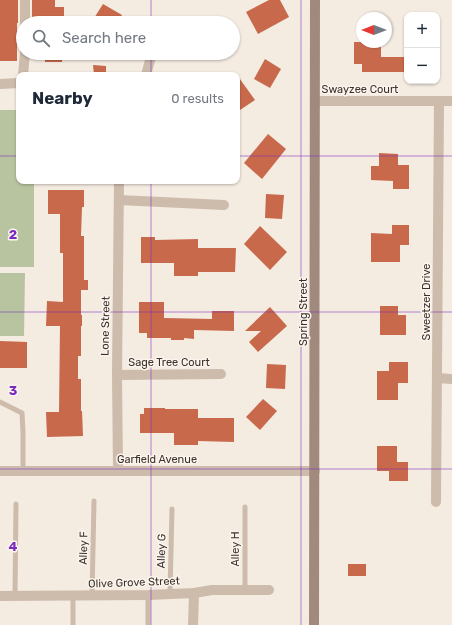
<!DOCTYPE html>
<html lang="en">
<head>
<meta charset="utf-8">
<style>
  :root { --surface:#fff; --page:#f2f2f3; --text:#1f2937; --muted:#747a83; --line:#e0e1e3 }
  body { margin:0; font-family:Rubik,sans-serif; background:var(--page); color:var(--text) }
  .controls { position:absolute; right:12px; top:12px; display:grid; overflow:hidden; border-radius:8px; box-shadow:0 1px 3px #0004 }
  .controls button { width:36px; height:36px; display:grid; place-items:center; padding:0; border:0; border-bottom:1px solid var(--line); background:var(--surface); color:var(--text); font:20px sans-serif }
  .compass { position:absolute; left:356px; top:12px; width:36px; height:36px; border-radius:50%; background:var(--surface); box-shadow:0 1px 3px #0004; rotate:270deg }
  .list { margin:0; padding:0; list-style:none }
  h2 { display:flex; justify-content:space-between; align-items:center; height:52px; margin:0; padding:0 16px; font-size:17px }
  h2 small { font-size:13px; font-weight:400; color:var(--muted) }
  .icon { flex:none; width:22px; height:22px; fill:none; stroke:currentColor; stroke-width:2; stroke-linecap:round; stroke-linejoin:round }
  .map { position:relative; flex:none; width:452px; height:625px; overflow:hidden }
  .search { position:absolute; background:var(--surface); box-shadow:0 1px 3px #0004; left:16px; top:16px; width:224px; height:44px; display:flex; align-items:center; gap:10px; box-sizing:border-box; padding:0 14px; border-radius:22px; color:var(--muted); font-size:15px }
  .panel { position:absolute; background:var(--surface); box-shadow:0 1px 3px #0004; left:16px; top:72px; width:224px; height:112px; border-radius:8px }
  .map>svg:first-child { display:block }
  .green { fill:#b8c4a0 }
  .building { fill:#c8694b }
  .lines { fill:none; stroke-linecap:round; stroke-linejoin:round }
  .lane { stroke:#cdbbac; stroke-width:5 }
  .street { stroke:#cdbbac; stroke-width:10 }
  .secondary { stroke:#a18a7d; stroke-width:10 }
  .grid { fill:none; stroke:#7b2cbf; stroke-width:1; stroke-opacity:0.55 }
  .labels { text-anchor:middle; stroke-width:3; stroke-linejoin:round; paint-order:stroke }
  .street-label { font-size:11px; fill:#3b302b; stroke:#fbf5ee }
  .grid-label { font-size:13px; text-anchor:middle; font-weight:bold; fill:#7b2cbf; stroke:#fbf5ee; stroke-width:3; stroke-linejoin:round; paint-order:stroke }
</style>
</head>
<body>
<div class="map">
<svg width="452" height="625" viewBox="0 0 452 625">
  <rect width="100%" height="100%" fill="#f4ebe1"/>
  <g class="green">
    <path d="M0,110H19V181H34V267H0Z"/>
    <path d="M0,273H25L24,336H0Z"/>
  </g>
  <g class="building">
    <path d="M0,0H18V23H17V61H0Z"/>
    <path d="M32,0H55V7H64V23H32Z"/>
    <path d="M269,0H280L289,17L258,34L246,12Z"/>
    <path d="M103,4L122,15L117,23H91Z"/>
    <path d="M354,42H381V57H407V72H362V64H354Z"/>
    <rect x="45" y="53" width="17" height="9"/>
    <path d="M265,59L281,69L270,88L254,79Z"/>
    <path d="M93,65L106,66V75H94Z"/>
    <path d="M237,75L255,100L237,112Z"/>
    <path d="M268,134L286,149L262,179L244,163Z"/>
    <path d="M379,153L398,154V165H409V189H393V181L371,180V166H379Z"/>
    <path d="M48,190H84V207H82L81,236H84V280H88V290H81V315H82V326H81V356H78V379H81V411H82L83,436L47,437L46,412H59L60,326H46L47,301L63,302V253H60V214H48Z"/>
    <path d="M266,194L284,195L282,219L265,218Z"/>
    <path d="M392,225H409V245H400V262H371V233L392,234Z"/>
    <path d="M260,226L287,252L270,270L244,244Z"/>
    <path d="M141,237H155V240L198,239V248H236L235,272H198V276H174V263H141Z"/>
    <path d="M139,302H164V318L212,319V311H234V331L194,330V339L184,338V340H171V338H147V333H139Z"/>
    <path d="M380,306H398V315H406V335H380Z"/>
    <path d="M270,307L287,326L258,352L249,342L261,331H245Z"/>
    <path d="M0,341L27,342V368H0Z"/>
    <path d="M389,362H408V383H398V400H377V371H389Z"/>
    <path d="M267,364L286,365L285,389L266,388Z"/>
    <path d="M263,399L277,411L260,430L246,417Z"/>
    <path d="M144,408H165V409H198V418H234V442L198,441V445H174V433H140V414H144Z"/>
    <path d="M377,446H397V462H408V481H389V471H377Z"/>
    <rect x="348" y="564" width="18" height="12"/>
  </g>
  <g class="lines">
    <g class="lane">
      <path d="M0,402L22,413L23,432V471"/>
      <path d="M245,507V590"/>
      <path d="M170,593L172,509"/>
      <path d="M148,595V625"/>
      <path d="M15,596L16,504"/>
      <path d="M73,596V625"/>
      <path d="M92,596L94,501"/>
    </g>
    <g class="street">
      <path d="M25,0V23"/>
      <path d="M23,75L25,53"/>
      <path d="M146,75L152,53"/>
      <path d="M0,84L19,83"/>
      <path d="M315,101H452"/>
      <path d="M119,200L224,205"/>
      <path d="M117,375L221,374"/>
      <path d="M437,378L452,379"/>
      <path d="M0,471H315"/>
      <path d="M118,471L117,375L119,181"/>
      <path d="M436,502L439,101"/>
      <path d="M0,596L148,595L194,593L212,590H269"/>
      <path d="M193,625L194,593"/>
    </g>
    <path class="secondary" d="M314,625L315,0"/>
  </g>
  <path class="grid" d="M151,0V23M301,0V625M151,53V75M0,156H19M237,156H452M151,181V625M0,312H452M0,469H452"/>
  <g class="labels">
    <g class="street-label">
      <text x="360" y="93">Swayzee Court</text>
      <text transform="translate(426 302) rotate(-90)" y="4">Sweetzer Drive</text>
      <text transform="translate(303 312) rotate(-90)" y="4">Spring Street</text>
      <text transform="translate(105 326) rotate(-89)" y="4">Lone Street</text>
      <text x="169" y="366">Sage Tree Court</text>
      <text x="157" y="463">Garfield Avenue</text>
      <text transform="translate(83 548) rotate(-89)" y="4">Alley F</text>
      <text transform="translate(235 549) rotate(-90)" y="4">Alley H</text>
      <text transform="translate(161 551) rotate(-89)" y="4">Alley G</text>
      <text transform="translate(134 582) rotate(-2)" y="4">Olive Grove Street</text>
    </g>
  </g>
  <g class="grid-label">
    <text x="13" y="239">2</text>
    <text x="13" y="395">3</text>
    <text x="13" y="551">4</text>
  </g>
</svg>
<div class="controls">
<button>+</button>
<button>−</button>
</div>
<svg class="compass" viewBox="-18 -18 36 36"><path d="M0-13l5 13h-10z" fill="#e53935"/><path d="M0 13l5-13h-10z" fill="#747a83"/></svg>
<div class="search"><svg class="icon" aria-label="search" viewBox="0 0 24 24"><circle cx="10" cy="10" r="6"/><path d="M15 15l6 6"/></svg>Search here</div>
<section class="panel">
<h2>Nearby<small>0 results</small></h2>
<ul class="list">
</ul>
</section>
</div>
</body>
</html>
